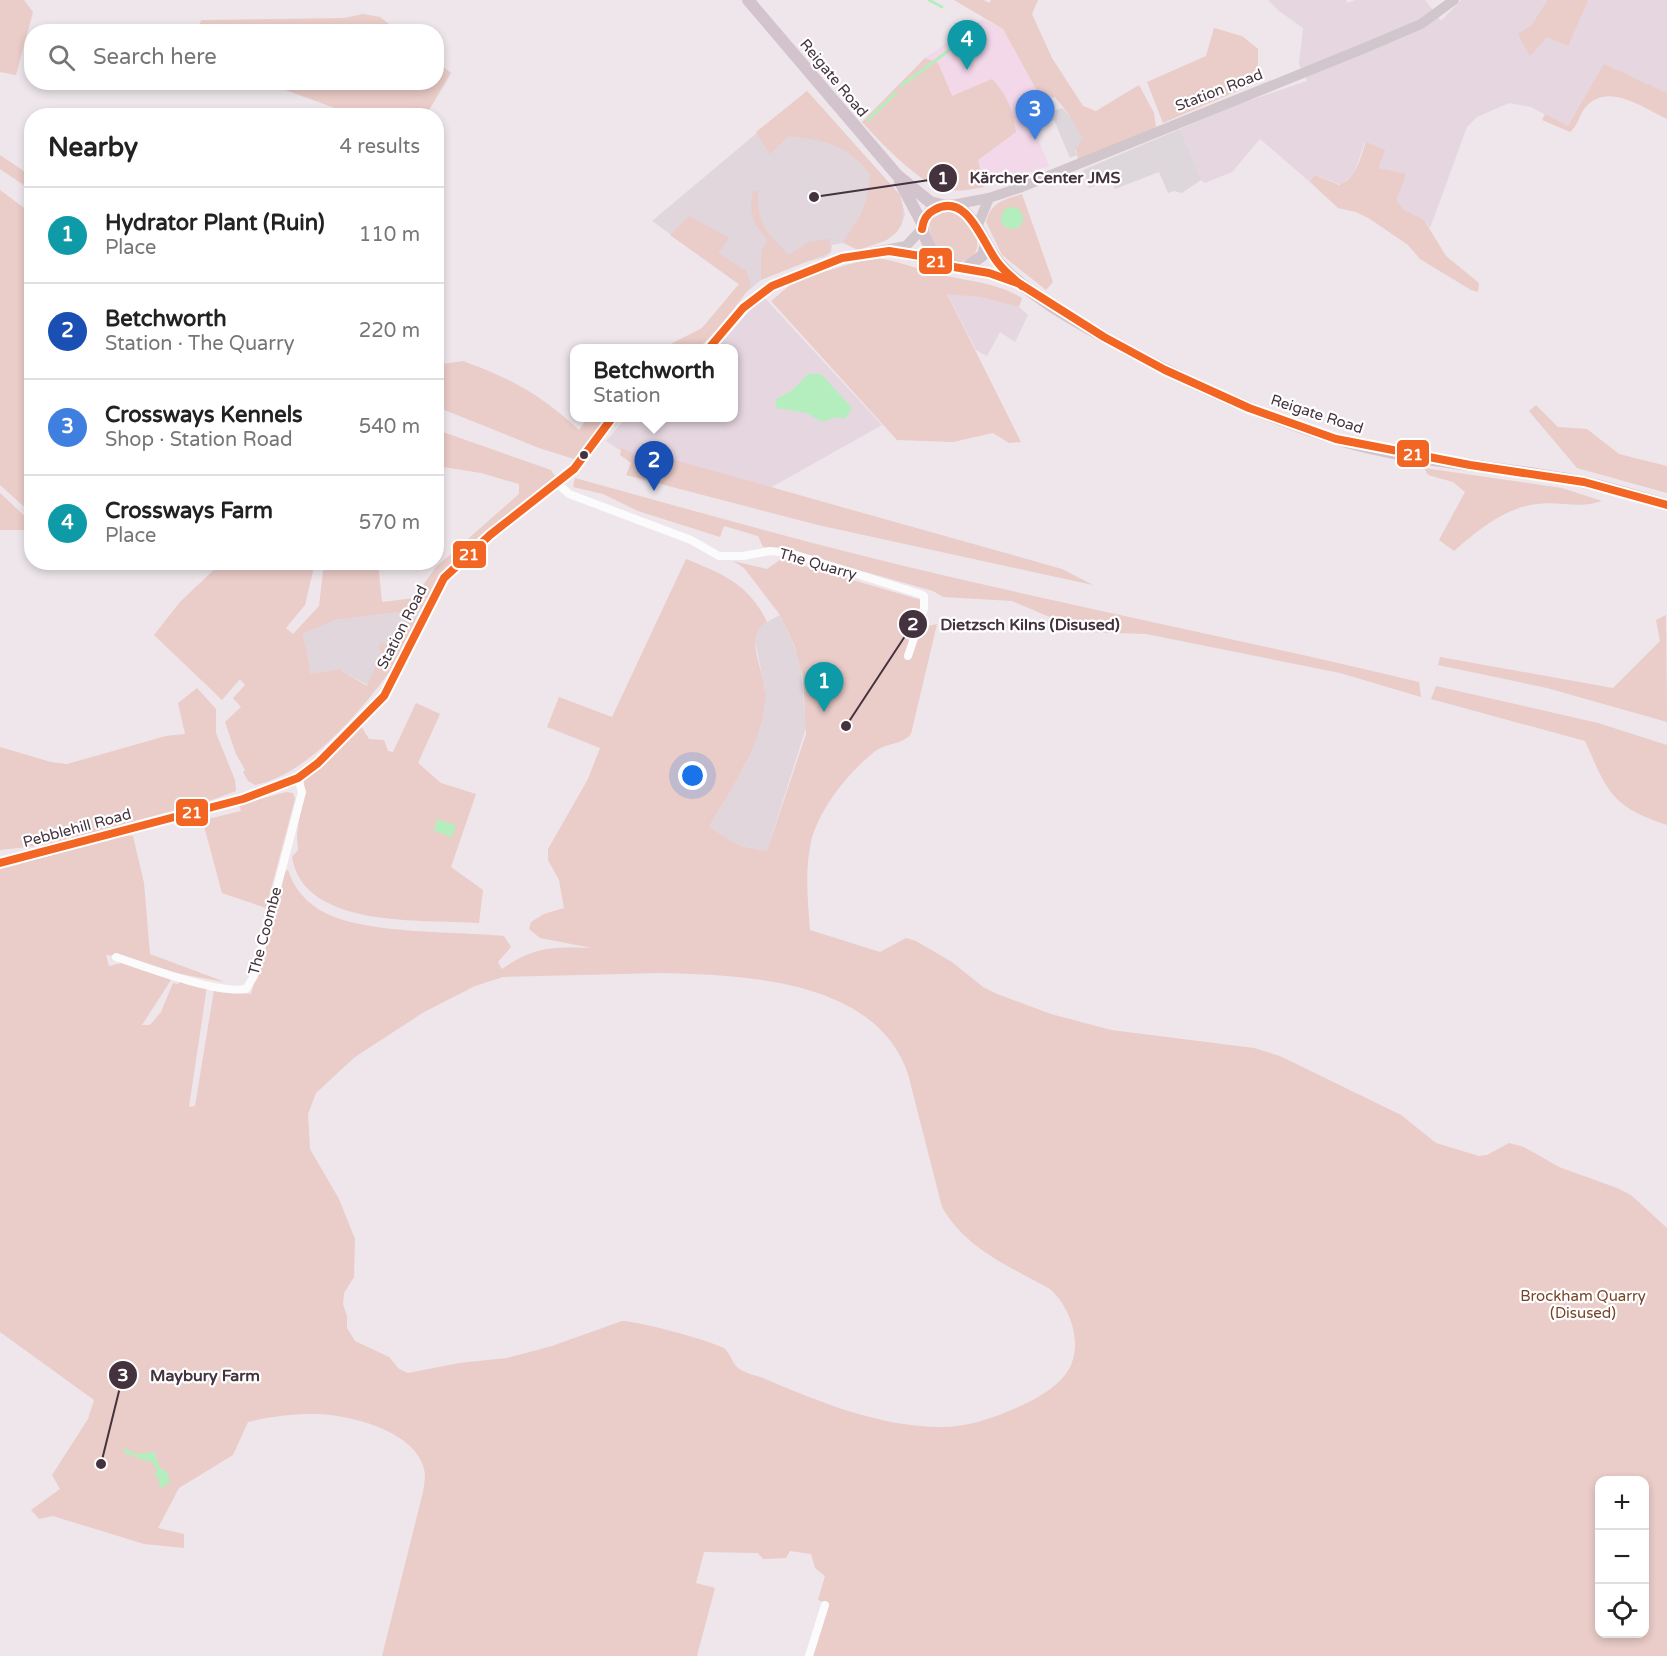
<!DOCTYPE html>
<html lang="en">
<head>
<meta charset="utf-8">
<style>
  :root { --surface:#fff; --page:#f6f6f6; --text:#222; --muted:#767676; --line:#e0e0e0; --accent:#80727b }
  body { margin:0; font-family:"Varela Round",sans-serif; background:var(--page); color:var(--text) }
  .controls { position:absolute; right:18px; bottom:18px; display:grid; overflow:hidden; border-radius:12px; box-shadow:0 3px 9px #0003 }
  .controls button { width:54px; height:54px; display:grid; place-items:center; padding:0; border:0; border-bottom:2px solid var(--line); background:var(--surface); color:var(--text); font:30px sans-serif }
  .you { position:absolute; left:693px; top:776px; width:21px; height:21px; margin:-15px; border:4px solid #fff; border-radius:50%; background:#1a73e8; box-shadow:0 0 0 9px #1a73e833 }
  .badge { display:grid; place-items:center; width:39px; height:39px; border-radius:50%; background:var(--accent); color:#fff; font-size:20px; font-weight:700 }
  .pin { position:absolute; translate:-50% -50px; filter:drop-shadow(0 2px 3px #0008) }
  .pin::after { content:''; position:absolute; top:32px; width:21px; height:18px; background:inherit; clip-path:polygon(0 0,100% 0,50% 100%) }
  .popup { position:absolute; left:570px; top:344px; width:168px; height:78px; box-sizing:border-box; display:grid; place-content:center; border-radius:12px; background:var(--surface); filter:drop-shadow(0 2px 4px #0005); font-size:20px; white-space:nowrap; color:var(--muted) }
  .popup b { font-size:22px; color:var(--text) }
  .popup::after { content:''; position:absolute; left:50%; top:100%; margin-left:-12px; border:12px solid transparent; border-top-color:var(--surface) }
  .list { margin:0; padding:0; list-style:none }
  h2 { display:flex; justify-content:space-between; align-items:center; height:78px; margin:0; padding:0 24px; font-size:26px }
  h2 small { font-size:20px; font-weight:400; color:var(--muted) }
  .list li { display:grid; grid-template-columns:39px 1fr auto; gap:18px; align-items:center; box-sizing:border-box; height:96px; padding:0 24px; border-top:2px solid var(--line) }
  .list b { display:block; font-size:22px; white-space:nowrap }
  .list p { margin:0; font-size:20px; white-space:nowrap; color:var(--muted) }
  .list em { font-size:20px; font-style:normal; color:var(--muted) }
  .icon { flex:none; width:33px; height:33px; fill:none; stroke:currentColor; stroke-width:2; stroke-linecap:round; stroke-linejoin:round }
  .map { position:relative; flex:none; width:1667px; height:1656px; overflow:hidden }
  .search { position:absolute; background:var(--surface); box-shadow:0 3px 9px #0003; left:24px; top:24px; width:420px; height:66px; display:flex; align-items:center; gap:15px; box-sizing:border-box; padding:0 21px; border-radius:24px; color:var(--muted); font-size:22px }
  .panel { position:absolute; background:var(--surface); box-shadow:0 3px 9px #0003; left:24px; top:108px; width:420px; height:462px; border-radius:24px }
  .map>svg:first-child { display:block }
  .residential { fill:#e5d6df }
  .commercial { fill:#f2d8e9 }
  .industrial { fill:#e0d6dc }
  .green { fill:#eaccc8; fill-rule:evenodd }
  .parking { fill:#ddd6db }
  .water { fill:#b5eebe }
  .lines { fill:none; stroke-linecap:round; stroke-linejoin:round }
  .stream { stroke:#b5eebe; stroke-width:3 }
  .street { stroke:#fcfbfc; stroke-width:8 }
  .secondary { stroke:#d1c6cb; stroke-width:10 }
  .primary { stroke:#d3c3cc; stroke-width:12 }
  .bus-1-casing { stroke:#fff; stroke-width:12 }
  .bus-1 { stroke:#f26522; stroke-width:8 }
  .bus-dot { fill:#44333e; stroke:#fff; stroke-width:2 }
  .labels { text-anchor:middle; stroke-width:4.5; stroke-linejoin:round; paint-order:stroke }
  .street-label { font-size:15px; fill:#44333e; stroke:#fff }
  .park-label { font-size:15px; fill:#764426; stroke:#fff }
  .leader { fill:none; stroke:#44333e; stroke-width:2 }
  .callout-dot { fill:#44333e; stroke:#fff; stroke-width:2 }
  .mark-label { font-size:18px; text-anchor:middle; font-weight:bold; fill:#fff }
  .callout-label { font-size:16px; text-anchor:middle; font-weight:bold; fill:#44333e; stroke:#fff; stroke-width:4.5; stroke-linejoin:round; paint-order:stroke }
  .line-badge { stroke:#fff; stroke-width:2 }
  .badge-label { font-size:16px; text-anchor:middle; font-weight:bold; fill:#fff }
</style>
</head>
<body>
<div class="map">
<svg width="1667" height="1656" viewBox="0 0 1667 1656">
  <rect width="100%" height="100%" fill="#eee6eb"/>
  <g class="residential">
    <path d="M1268,0H1346L1348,3L1355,0H1425L1441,21L1461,0H1667V93L1604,65L1568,127L1531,107L1509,103L1477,117L1467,127L1430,228L1424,220L1403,209L1395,200L1388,172L1377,168L1365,142L1354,174L1341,185L1316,175L1310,182L1260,139L1232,172L1205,183L1201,180L1180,129L1236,105L1307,81L1299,64L1303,28L1279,11Z"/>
    <path d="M947,293L980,297L1019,307L1028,315L1015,342L1000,332L987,356L976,350Z"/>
    <path d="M763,296L882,425L770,488L639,463L606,441L626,418H734V348H716Z"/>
  </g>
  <path class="commercial" d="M983,19L1003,29L1037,91L1034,129L1049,166L984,187L962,191L937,187L910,168L862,122L925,58Z"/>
  <g class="industrial">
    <path d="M807,91L900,195L905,214L901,226L887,240L858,250L843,243L832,245L831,252L825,257L801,263L761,280L748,291L652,221Z"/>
    <path d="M423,609L390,671L376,690L339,669L311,674L303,634L336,620Z"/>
    <path d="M780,615L800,659L806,728L767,851L740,846L709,827L745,765L763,713L765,689L754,636L761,625Z"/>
  </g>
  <g class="green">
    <path d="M0,0H24L33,12L16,75L0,72Z"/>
    <path d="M954,0H984L989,3L991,0H1038L1032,14L1052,58L1083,106L1096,111L1139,85L1154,113L1156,127L1078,161L1070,116L1055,97L1037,101V91L1003,29Z"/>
    <path d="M1548,0H1588L1568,46L1547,37L1530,56L1518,34L1531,26Z"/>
    <path d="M363,14L380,17L398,31H198L201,20L344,18Z"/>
    <path d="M1214,28L1242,36L1258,49V82L1163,123L1147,82L1206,56Z"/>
    <path d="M925,58L938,63L952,96L992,79C1007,94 1013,111 1016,132L978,160L984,187C969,190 952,193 937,187C915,178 878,140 862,122Z"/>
    <path d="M437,62L451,73L426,115H354L266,83L436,82Z"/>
    <path d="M1604,64L1667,93V119C1643,108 1607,81 1585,108C1579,115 1578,126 1570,132L1542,120L1545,114L1568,126Z"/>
    <path d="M807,91L900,195C910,235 891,239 858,250L843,242L861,214L867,197L870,175C848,144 824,140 789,136L770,154L756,132Z"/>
    <path d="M1366,142L1385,150L1378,168L1406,174L1396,200L1403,209L1424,220L1446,256L1479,283L1478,292L1471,290L1420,259L1408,245L1370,219L1356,212L1338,208L1310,182L1315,175L1339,185C1357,179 1360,158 1366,142Z"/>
    <path d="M0,155L31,176V190L0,169Z"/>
    <path d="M0,190L31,213V513L0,485Z"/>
    <path d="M753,191H758C757,225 766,231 789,255L809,242L829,239L831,252L761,280V251L768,240C753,224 748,214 753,191Z"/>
    <path d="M1022,194L1053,282L1046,290L1002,255L986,222C991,202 1004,200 1022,194Z"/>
    <path d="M945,211C975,215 996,260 953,263C939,251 927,239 930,220Z"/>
    <path d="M689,216L729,238L718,253L746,271L751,286L717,331L698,348H663L702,328L739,284L670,235Z"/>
    <path d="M874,257C896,261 916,268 937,274C966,281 996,282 1022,298L1019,307L980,297L947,294L1021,442L1009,443L993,433L953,442L897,440L771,301L796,280Z"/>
    <path d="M463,361C512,379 540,394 579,430L587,418H606L583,452L574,459L539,448L437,407L436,365Z"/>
    <path d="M1536,405L1558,427L1587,429L1619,454L1667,466V493L1577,468L1529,411Z"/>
    <path d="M437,430L551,470L557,479L487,532L423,609L336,620L303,634L311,674L339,669L367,686L382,652L378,648L381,643L391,646L399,631L412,620H417C408,637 400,657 388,673C359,714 306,775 255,785L248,781L243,772L245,770L236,754L225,722L241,707L233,698L245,685L240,679L222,700L154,635L180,602L221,563H315L305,605L286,628L293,634L319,606L324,563H378L382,602L414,598L436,567L519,494V484L481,473L437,466Z"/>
    <path d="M622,448L647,461L671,459L1062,569L1093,585L818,525L626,475L631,463L620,455Z"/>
    <path d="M1424,468L1562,488L1602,501C1579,509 1560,501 1537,504C1504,508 1478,530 1454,551L1439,540L1465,492L1453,482L1428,475Z"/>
    <path d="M575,478C697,512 819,546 942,575C1101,612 1261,644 1419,682L1421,697L1340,673L1146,634L1085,632L1012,601L943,597L933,591L788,550L763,547L758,536L724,526L720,537L638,511L603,494L573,487Z"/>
    <path d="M0,493L31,522V530H0Z"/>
    <path d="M686,559C723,574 749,584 767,622C740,636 768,673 765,701C761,747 731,788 709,827L740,846L767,851L806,734L803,677L795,647L780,615L744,568L733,561L767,569L781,559L921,600L919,617L904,656L911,658L922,627L937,624L911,734C902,745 885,743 874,752C847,774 816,812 810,847C805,874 808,903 810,930L880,952L906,938L916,941L952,962L983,987L997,994L1051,1014L1111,1030L1254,1048L1280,1056L1401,1115L1436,1143L1479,1156L1487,1155L1509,1143L1524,1147L1559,1167L1617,1188L1631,1195L1667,1228V1656H813L829,1604L818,1600L825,1576L815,1568L811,1554L790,1551L786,1558L763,1559L758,1553L704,1552L696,1583L715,1588L697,1656H382L423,1492C424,1486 425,1480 425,1474C421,1431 346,1413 311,1414C290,1414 268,1417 248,1422L233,1455L179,1488L158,1528L184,1534V1548L144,1544L53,1516L39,1519L31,1510L60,1489L52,1475L88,1419L94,1400L0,1332V868L125,835L133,836L144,883L150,954L225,982L175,973L123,956L106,955L109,966L122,963L171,980L142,1025H150L161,1012L173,983L178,984L182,980L207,986L189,1107L195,1106L214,990L251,994L283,872L288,870C293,886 303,899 318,909C359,935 454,931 504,936L511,947L498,962L502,969C535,946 554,947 592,948L540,938L529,929L531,922L544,914L564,908L559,880L548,860V849L588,779L600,748L547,727L559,697L612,717ZM661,973C744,975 876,979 908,1074L942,1207C966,1249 1009,1266 1050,1289C1068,1305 1080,1335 1073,1359C1067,1383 1037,1399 1016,1408C991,1419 965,1428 937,1427C877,1426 817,1401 763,1378C755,1375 748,1374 741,1370C732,1365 732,1356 725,1349C717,1342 634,1320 622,1321L552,1346L507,1358L459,1363L408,1373L399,1369L389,1357L355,1341L347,1328V1316L343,1304L344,1293L354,1277L355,1239L339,1199L310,1149L308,1114L316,1093L355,1057L424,1012L475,986L503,977ZM1600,1480H1644V1634H1600Z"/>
    <path d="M1666,615L1667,722L1547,688L1438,665L1440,657L1613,688L1660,641L1656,620Z"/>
    <path d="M1436,686L1598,723L1667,745V825C1610,806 1608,792 1585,741L1431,699Z"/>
    <path d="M197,688L216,709V733L235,780L236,791L209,801L46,845L0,850V747L51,762L67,764L166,736L185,734L178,703Z"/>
    <path d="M416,703L440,714L418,763L441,783L476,794L451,867L483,890L479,923C424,919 304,930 292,857L298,850L297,834L304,780L361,726L369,739L384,740L388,751L393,752Z"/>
    <path d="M286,792L293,793L295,799L266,908L222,893L204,826L209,824L208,819L241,811L239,805Z"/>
  </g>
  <g class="parking">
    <path d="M1062,108L1070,116L1083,138L1075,151L1077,155L1070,158L1054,120L1040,126L1041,116Z"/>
    <path d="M1180,129L1201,180L1182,193L1174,191L1168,193L1159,172L1115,189L1111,179L1089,188L1083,170Z"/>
  </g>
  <g class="water">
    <circle cx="1012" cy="218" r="11"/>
    <path d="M808,374H821L852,408L845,419L836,417L822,422L807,413L777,408L775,400L794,389Z"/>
    <path d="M437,819L456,825L452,837L434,831Z"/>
    <path d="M125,1448L135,1454L154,1452L160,1468L167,1472L170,1482L162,1488L158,1484L160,1480L154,1475L157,1470L153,1463L124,1453Z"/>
  </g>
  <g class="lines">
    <g class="stream">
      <path d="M929,0L942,7"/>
      <path d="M901,86L967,37"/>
      <path d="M868,120L896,93"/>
    </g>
    <g class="street">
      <path d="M557,483L569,494L691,540L719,556H743L770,551L790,553L920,594L924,596V608L908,656"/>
      <path d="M116,957C145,967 218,994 246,989L254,976L302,792L298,778"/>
      <path d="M809,1656L825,1605"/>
    </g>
    <g class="secondary">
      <path d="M952,205L989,198L1019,188L1367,47L1421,24L1454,0"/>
      <path d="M977,227L989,198"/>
      <path d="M895,252L941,262"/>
      <path d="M709,348L743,308L772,286L842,258L906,246L922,229"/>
      <path d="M0,863L37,855L243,799L298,778L318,763L384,696L444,578L490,535L574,469L612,418"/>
    </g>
    <g class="primary">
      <path d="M748,0L897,175L930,202L942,205"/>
      <path d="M900,182L922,223"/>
      <path d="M964,269L983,255L986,244"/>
      <path d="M1020,284C1010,281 999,276 988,273C956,265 937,271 924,234C922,227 922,221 926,216C935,206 950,202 961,209C980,223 985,247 1000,264C1028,295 1070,318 1106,338C1179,379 1256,414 1336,439C1416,463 1501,466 1583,482C1611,488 1639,497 1667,505"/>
    </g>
    <g class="bus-1-casing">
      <g id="bus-1">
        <path d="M922,229C923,220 926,214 934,210C968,191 982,243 998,263C1005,272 1014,279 1022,286"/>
        <path d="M709,348L743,308L772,286L842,258L889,251L908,254L926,257L948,266L989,273L1020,284L1104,337L1165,370L1249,408L1336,439L1470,465L1584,482L1667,505"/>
        <path d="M0,863L243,799L298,778L318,763L384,696L444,578L490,535L574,469L612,418"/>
      </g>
    </g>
    <use href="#bus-1" class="bus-1"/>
  </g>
  <circle class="bus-dot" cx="584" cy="455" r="5"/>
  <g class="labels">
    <g class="street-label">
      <text transform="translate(834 78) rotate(50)" y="5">Reigate Road</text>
      <text transform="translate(1219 90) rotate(-21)" y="5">Station Road</text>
      <text transform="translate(1317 414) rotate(18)" y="5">Reigate Road</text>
      <text transform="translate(818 564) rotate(16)" y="5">The Quarry</text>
      <text transform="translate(402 627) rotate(-63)" y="5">Station Road</text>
      <text transform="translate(77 828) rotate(-15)" y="5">Pebblehill Road</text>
      <text transform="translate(265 931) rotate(-75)" y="5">The Coombe</text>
    </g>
    <g class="park-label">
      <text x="1583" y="1301">Brockham Quarry<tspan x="1583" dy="17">(Disused)</tspan></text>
    </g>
  </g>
  <path class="leader" d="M814 197L943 178M846 726L913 624M101 1464L123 1375"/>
  <g class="callout-dot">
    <circle cx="814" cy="197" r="6"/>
    <circle cx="846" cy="726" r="6"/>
    <circle cx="101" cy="1464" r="6"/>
    <circle cx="943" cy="178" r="15"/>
    <circle cx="913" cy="624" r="15"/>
    <circle cx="123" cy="1375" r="15"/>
  </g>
  <g class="mark-label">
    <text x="943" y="184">1</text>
    <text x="913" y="630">2</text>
    <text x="123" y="1381">3</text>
  </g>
  <g class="callout-label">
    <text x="1045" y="183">Kärcher Center JMS</text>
    <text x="1030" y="630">Dietzsch Kilns (Disused)</text>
    <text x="205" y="1381">Maybury Farm</text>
  </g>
  <g class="line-badge">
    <rect x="918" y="247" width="35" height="28" rx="6" fill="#f26522"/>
    <rect x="1396" y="439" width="34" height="29" rx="6" fill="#f26522"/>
    <rect x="452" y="540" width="35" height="29" rx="6" fill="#f26522"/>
    <rect x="175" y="798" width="34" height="29" rx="6" fill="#f26522"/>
  </g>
  <g class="badge-label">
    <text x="936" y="267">21</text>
    <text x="1413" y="460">21</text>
    <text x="469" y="560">21</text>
    <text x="192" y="818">21</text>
  </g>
</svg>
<div class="controls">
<button>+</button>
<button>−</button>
<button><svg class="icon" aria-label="locate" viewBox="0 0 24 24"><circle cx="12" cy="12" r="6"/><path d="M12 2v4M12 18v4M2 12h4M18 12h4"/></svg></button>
</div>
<div class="you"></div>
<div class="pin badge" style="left:824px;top:712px;background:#0f9aa8">1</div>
<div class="pin badge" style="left:654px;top:491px;background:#1a4fb4">2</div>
<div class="popup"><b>Betchworth</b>Station</div>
<div class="pin badge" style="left:1035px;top:140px;background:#3f7fe0">3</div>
<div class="pin badge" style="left:967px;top:70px;background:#0f9aa8">4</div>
<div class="search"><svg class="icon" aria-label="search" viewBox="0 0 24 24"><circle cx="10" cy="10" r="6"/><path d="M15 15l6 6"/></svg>Search here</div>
<section class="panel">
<h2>Nearby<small>4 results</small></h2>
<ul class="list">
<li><span class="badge" style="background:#0f9aa8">1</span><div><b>Hydrator Plant (Ruin)</b><p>Place</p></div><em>110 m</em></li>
<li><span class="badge" style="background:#1a4fb4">2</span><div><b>Betchworth</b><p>Station · The Quarry</p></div><em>220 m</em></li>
<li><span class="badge" style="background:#3f7fe0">3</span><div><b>Crossways Kennels</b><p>Shop · Station Road</p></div><em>540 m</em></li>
<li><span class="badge" style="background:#0f9aa8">4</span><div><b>Crossways Farm</b><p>Place</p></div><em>570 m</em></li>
</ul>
</section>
</div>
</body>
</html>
